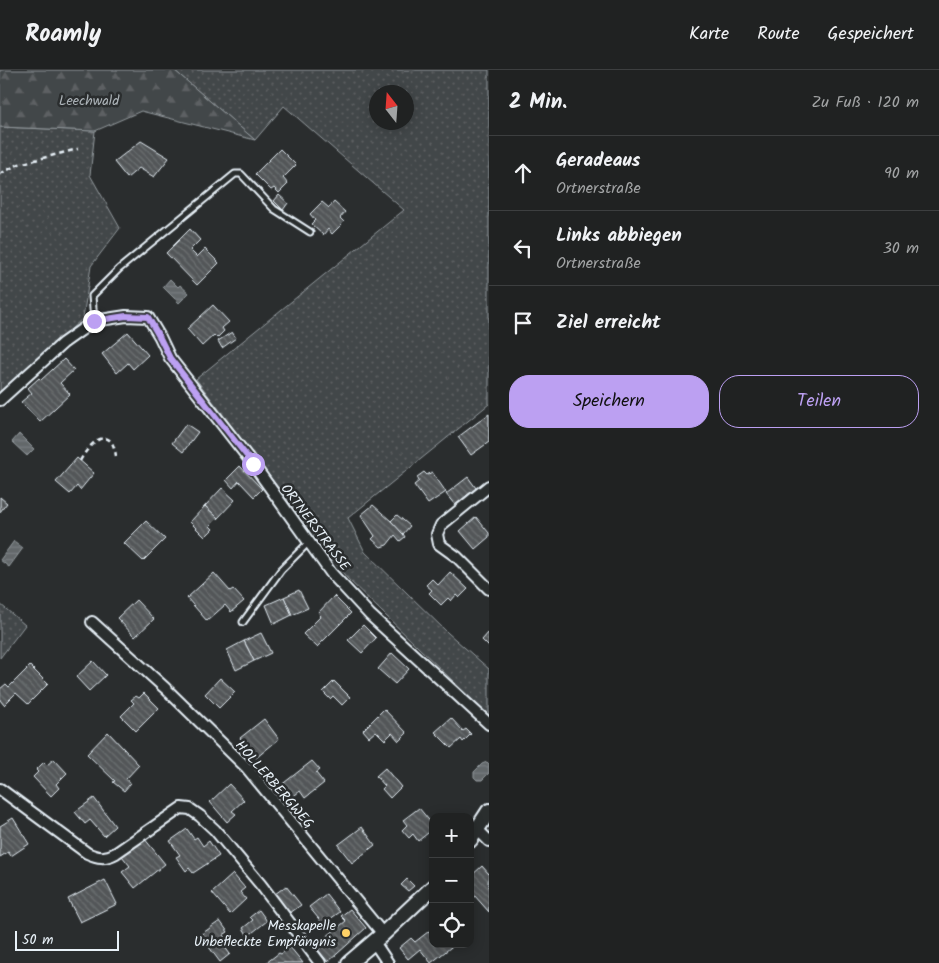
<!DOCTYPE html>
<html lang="de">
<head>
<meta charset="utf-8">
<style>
  :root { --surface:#202222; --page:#2d2f2f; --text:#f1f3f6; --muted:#a2a4a5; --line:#3d3f40; --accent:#bca0f2 }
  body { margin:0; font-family:Kalam,sans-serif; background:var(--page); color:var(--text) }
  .controls { position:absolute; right:15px; bottom:15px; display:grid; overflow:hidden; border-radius:10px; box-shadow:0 2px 12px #0003 }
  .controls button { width:45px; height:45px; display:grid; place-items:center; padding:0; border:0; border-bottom:1px solid var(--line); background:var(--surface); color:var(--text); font:25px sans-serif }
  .compass { position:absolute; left:369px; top:15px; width:45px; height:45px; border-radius:50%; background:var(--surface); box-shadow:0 2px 12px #0003; rotate:343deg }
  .scale { position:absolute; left:15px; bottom:12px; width:104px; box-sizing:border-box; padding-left:5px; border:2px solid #e8f1f8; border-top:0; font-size:14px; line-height:18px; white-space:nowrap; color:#e8f1f8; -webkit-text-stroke:4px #2a2d2e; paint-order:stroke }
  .stop { position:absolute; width:15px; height:15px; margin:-11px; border:4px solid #bca0f2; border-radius:50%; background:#fff }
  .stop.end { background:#bca0f2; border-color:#fff; box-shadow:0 1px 5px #0008 }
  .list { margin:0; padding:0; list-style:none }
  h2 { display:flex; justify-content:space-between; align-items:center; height:65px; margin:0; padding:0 20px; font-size:21px }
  h2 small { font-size:16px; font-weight:400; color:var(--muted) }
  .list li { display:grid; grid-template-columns:32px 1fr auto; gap:15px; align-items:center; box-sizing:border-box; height:75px; padding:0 20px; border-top:1px solid var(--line) }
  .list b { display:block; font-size:19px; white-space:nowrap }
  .list p { margin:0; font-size:16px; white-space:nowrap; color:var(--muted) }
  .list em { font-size:16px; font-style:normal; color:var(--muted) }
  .actions { display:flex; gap:10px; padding:15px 20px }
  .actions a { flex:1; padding:11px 0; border:1px solid var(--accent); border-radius:20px; text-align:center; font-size:18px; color:var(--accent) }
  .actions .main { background:var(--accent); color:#111 }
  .icon { flex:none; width:28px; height:28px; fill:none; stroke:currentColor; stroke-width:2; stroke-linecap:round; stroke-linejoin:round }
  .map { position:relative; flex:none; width:489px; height:893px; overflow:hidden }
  header { display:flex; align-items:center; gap:30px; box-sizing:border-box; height:70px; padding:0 25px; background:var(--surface); border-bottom:1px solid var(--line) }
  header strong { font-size:24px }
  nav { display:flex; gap:28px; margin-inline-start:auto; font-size:18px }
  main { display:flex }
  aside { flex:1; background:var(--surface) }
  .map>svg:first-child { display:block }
  .grass { fill:url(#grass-dots); stroke:#959ca0; fill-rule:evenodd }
  .forest { fill:url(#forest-firs); stroke:#959ca0 }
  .water { fill:url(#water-rules); stroke:#989fa3 }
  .building { fill:url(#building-back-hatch); stroke:#e8f1f8 }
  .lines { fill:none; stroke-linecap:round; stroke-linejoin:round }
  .service-casing { stroke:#e8f1f8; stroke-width:9 }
  .minor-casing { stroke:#e8f1f8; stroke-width:14 }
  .tertiary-casing { stroke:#e8f1f8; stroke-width:18 }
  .path { stroke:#e8f1f8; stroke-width:2.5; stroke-dasharray:5 4; stroke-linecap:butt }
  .service { stroke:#2a2d2e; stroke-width:5 }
  .minor { stroke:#2a2d2e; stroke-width:10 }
  .tertiary { stroke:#2a2d2e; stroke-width:14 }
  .route { stroke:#bca0f2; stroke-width:6 }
  .poi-dot { fill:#ffd166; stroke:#2a2d2e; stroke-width:2 }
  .labels { text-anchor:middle; stroke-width:5; stroke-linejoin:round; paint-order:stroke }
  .park-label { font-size:14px; fill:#aeb5ba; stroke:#2a2d2e }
  .street-label { font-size:14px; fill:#e8f1f8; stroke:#2a2d2e }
  .poi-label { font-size:14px; fill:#e8f1f8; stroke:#2a2d2e; text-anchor:end }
</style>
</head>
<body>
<header>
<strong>Roamly</strong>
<nav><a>Karte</a><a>Route</a><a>Gespeichert</a></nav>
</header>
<main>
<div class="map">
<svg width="489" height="893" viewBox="0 0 489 893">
  <defs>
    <pattern id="grass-dots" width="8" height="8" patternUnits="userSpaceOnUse" patternTransform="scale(1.25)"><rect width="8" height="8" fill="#424648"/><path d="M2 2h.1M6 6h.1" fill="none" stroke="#5d6163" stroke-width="1.8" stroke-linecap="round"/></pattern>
    <pattern id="forest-firs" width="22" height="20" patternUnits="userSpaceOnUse" patternTransform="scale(1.25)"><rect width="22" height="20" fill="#424648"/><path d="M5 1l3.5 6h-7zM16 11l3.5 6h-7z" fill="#5d6163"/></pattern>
    <pattern id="water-rules" width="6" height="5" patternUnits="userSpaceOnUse" patternTransform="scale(1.25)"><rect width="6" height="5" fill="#63686b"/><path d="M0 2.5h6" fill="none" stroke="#797e81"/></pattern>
    <pattern id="building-back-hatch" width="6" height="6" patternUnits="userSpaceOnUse" patternTransform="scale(1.25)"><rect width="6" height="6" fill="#535759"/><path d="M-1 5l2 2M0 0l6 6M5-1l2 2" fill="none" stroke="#6c7072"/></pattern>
  </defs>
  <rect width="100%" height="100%" fill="#2a2d2e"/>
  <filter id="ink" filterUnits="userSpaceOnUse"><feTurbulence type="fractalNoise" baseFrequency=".02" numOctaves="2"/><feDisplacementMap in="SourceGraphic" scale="10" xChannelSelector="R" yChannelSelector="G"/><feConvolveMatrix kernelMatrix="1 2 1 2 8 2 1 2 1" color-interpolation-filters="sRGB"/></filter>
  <g filter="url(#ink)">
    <g class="grass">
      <path d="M174,0H489V334L348,448L365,482L448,563L489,599V646L347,508L196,309L404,140L284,36L255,70ZM377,22H407V52H377Z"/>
      <path d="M0,57L95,61L90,105L120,158L91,196L83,248L0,324Z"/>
      <path d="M0,534L25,555L0,588Z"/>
    </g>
    <path class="forest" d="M0,0H174L255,70L141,41L95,61L0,57Z"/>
    <g class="water">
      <path d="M170,209L178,217L180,215L189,223L179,233L163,217Z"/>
      <path d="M19,364L34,379L27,386L12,372Z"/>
      <path d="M14,471L23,478L9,497L0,490Z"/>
      <path d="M487,692L489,694V703L482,710H477L474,707V702L482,694Z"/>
    </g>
    <g class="building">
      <path d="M141,71L169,88L154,107L139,98L127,108L114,92Z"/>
      <path d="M280,79L296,95L283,108L288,114L279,123L274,118L271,120L255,104Z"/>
      <path d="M279,125L288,133L283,140L274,131Z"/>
      <path d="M322,132L329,138L334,132L345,142L340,148L344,152L332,164L328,159L323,165L311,154L315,150L310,144Z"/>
      <path d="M190,159L200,170L190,180L197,187L205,179L219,193L197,215L166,183Z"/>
      <path d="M213,235L229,252L222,258L224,261L217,268L214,265L202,276L187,259Z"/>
      <path d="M128,262L148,285L133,299L128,293L117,303L102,284Z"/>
      <path d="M232,262L236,268L222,278L218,271Z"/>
      <path d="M64,289L74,300L60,313L70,324L40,352L21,332L32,323L28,318L39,308L41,310Z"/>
      <path d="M489,344V372L471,385L458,367Z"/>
      <path d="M186,354L198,362L183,382L172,373Z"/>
      <path d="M77,388L94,403L80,420L77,416L70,424L56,412Z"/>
      <path d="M240,396L262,419L254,427L239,411L233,418L226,410Z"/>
      <path d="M424,402L427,405L432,402L446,422L428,434L414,415L419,411L417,407Z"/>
      <path d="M468,407L476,418L455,435L446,424Z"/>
      <path d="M222,418L235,430L218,448L205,436Z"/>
      <path d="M0,427L7,433L0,442Z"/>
      <path d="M373,435L400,459L405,467L400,471L395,465L387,475L381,477L372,469L375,466L361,445Z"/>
      <path d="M205,436L218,448L210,456L213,459L205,467L190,452Z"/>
      <path d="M397,445L410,456L403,464L391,451Z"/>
      <path d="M476,447L489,463V467L475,479L460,461Z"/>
      <path d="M146,451L165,469L143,491L124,473Z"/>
      <path d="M450,502L468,519L459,528L456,525L451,531L448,528L441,535L429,523L432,520L426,515L432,509L438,515Z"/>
      <path d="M214,503L230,521L233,519L244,531L231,542L225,535L207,551L187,528Z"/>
      <path d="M299,520L308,538L292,545L284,527Z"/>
      <path d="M334,526L351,543L317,577L303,564L321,546L318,543Z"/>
      <path d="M284,527L292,545L274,554L266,535Z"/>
      <path d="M136,530L154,549L135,567L117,548Z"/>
      <path d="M363,555L376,568L362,583L348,570Z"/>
      <path d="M489,562V577L482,570Z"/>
      <path d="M261,563L271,583L254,591L244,571Z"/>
      <path d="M244,571L254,591L236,600L227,580Z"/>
      <path d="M392,583L409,599L395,614L378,599Z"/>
      <path d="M93,591L106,605L89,621L76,607Z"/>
      <path d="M30,596L48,614L28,634L16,623L4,635L0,630V619L6,614L9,617Z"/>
      <path d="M220,608L235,622L219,638L205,624Z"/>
      <path d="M334,611L350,627L342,635L333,626L330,629L323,622Z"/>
      <path d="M144,623L159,638L136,661L121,646L134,633L131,630L136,626L139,628Z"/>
      <path d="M384,639L407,663L399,671L392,663L385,670L376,661L369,667L363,660Z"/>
      <path d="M451,648L463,661L466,659L471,664L463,672L461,669L451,678L435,662Z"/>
      <path d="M264,649L279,669L256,688L240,668Z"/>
      <path d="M108,662L139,695L126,709L130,714L124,721L113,712L115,711L87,684Z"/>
      <path d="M54,689L67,703L56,714L59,718L51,726L33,707L38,702L36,700L44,692L47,695Z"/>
      <path d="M312,691L320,700L316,703L324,713L305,728L300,721L290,729L280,716Z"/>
      <path d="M385,698L401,717L390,728L382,719L385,716L376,706Z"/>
      <path d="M229,714L244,730L232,741L236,744L227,752L210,732Z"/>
      <path d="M94,728L115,756L104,766L90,750L85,754L75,742Z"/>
      <path d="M419,738L433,755V759L418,771L413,764L409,768L402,760L407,755L403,750Z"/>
      <path d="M13,748L29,774L11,786L8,782L0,787V756Z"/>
      <path d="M362,757L375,775L352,793L338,775Z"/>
      <path d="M187,759L194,769L197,767L203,776L209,771L219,786L193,803L189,798L186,801L176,787L180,785L170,771Z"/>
      <path d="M144,768L165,794L135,818L122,802L130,796L122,786Z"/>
      <path d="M482,796L489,804L488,813L489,814V842L474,825L470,828V807Z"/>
      <path d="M233,804L245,818L240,822L246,829L230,844L212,823Z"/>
      <path d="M407,809L414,816L408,821L401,815Z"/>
      <path d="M105,810L117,834L80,852L68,829Z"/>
      <path d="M286,816L301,835L290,843L275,824Z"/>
      <path d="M326,824L340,842L323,854L309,837Z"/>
      <path d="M350,839L366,858L328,892L318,880L329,870L326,867L346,851L341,846Z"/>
      <path d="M259,840L267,851L248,866L243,858L253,850L250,847Z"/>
      <path d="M220,851L228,862L223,865L228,873L224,876L230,884L220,892L200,865Z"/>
      <path d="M433,858V874H455L431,893L420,879L408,889L399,878L411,868L415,872Z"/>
      <path d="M290,877L303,893H266L279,883L281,884Z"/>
    </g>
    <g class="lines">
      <g class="service-casing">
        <g id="service">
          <path d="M94,251L92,226L119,199L235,104H241L274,139L310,162"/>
          <path d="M243,552L281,500L309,472"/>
        </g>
      </g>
      <g class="minor-casing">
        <g id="minor">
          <path d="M0,330L63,273L94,251L126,246L148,247L160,267L170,288L253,394L331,503L370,545L489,654"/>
          <path d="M489,416L441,455L437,464L439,474L457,487L489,519"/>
          <path d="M92,552L165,618L247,698L383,864"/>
          <path d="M0,719L87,783C98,788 105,789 116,783L181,738L190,739L200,746L215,760L261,815L320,893"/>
          <path d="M478,760L489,771"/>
          <path d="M374,872L388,893"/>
        </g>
      </g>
      <g class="tertiary-casing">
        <g id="tertiary">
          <path d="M470,770L489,741"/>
          <path d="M349,893L383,864L433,817"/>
        </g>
      </g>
      <g class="path">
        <path d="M0,104L19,94L78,79"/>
        <path d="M80,391C90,372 111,353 116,386"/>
      </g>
      <use href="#service" class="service"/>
      <use href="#minor" class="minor"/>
      <use href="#tertiary" class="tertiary"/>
    </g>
  </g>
  <g class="lines" filter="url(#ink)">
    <path class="route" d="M94,251L126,246L148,247L160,268L170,288L253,394"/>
  </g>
  <circle class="poi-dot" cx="346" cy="863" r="5"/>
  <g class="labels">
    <g class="park-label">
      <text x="89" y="35">Leechwald</text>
    </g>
    <g class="street-label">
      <text transform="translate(316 457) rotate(53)" y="5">ORTNERSTRASSE</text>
      <text transform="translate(275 714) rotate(49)" y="5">HOLLERBERGWEG</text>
    </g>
    <g class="poi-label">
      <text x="336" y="860">Messkapelle<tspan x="336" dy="16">Unbefleckte Empfängnis</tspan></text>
    </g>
  </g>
</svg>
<div class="controls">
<button>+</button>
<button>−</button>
<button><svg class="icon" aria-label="locate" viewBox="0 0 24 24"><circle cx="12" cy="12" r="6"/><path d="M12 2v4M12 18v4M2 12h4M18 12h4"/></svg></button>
</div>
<svg class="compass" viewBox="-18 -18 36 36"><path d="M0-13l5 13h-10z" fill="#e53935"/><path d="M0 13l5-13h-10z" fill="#a2a4a5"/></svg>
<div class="scale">50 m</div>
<div class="stop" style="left:253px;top:394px"></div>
<div class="stop end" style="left:94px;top:251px"></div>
</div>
<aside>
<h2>2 Min.<small>Zu Fuß · 120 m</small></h2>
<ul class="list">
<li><svg class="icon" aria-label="ahead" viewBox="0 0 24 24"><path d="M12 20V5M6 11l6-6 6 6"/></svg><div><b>Geradeaus</b><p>Ortnerstraße</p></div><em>90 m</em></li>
<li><svg class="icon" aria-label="left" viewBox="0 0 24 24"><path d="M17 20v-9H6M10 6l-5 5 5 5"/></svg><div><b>Links abbiegen</b><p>Ortnerstraße</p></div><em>30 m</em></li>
<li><svg class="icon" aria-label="arrive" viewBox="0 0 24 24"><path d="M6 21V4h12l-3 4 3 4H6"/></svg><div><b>Ziel erreicht</b></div></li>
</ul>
<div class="actions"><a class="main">Speichern</a><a>Teilen</a></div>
</aside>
</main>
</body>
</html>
